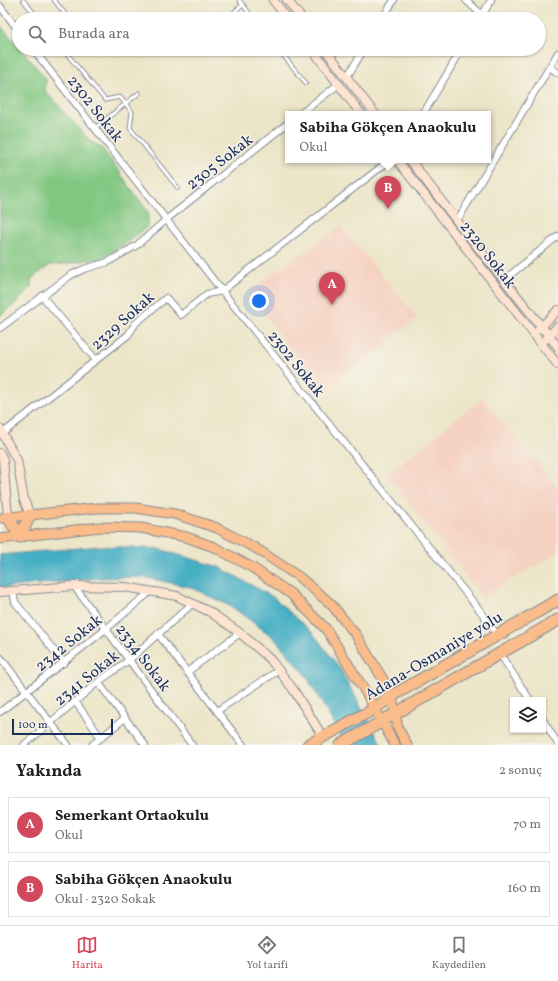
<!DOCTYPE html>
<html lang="tr">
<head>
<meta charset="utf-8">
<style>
  :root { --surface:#fff; --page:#f2f2f2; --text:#202124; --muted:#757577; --line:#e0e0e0; --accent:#d1495b }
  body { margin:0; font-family:Vollkorn,serif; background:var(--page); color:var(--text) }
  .controls { position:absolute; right:12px; bottom:12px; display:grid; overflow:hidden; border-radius:0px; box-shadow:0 1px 3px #0004 }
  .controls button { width:36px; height:36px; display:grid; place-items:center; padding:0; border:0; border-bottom:1px solid var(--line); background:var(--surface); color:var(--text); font:20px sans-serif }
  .scale { position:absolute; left:12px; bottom:10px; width:101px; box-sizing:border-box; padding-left:4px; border:2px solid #1b2f5e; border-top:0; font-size:11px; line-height:14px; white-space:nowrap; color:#1b2f5e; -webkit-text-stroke:3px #f7f3e8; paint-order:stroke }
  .you { position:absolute; left:259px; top:301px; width:14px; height:14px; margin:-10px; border:3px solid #fff; border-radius:50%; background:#1a73e8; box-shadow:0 0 0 6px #1a73e833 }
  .badge { display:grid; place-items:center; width:26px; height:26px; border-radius:50%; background:var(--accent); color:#fff; font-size:13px; font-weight:700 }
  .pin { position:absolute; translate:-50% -33px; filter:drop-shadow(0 1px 2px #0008) }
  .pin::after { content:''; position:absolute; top:21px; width:14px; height:12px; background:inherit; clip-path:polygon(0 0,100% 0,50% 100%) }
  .popup { position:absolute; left:285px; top:111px; width:206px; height:52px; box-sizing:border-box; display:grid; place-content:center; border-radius:0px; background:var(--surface); filter:drop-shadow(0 1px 3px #0005); font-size:13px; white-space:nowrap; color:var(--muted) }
  .popup b { font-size:15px; color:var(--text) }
  .popup::after { content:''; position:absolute; left:50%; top:100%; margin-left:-8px; border:8px solid transparent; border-top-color:var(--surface) }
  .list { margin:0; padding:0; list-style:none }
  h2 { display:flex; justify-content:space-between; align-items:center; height:52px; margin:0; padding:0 16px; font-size:17px }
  h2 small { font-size:13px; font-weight:400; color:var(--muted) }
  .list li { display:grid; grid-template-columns:26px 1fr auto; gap:12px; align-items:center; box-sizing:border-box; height:56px; margin:0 8px 8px; padding:0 8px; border:1px solid var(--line); border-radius:0px }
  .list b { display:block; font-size:15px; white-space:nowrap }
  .list p { margin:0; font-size:13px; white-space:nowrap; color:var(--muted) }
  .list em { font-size:13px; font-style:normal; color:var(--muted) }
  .icon { flex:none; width:22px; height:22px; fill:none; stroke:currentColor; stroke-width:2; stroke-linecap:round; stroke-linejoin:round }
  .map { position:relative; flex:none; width:558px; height:745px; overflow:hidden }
  .search { position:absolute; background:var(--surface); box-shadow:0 1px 3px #0004; left:12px; right:12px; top:12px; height:44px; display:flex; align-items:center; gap:10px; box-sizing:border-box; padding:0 14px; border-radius:22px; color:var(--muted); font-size:15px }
  .sheet { height:180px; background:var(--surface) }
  nav { display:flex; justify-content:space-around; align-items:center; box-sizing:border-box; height:56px; border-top:1px solid var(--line); background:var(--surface); font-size:11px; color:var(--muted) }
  nav a { display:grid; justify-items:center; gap:2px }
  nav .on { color:var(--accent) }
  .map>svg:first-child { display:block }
  .built { fill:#f5d2c2 }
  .green { fill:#81c782; stroke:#4e7b70 }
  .water { fill:#45afc4; stroke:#306f91 }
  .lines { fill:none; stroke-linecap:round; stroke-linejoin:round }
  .lane-casing { stroke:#848a93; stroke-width:5 }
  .street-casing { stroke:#848a93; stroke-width:8 }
  .secondary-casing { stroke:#848a93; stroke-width:10 }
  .primary-casing { stroke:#848a93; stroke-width:11 }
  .highway-casing { stroke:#848a93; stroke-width:13 }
  .lane { stroke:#fff; stroke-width:3 }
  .street { stroke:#fff; stroke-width:6 }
  .secondary { stroke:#fde4d0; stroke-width:8 }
  .primary { stroke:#f9bc8a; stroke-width:9 }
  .highway { stroke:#f9bc8a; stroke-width:11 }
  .labels { text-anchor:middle; stroke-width:3; stroke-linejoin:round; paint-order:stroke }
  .street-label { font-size:16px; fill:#1b2f5e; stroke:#f7f3e8 }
</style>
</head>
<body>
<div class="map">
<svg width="558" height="745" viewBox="0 0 558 745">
  <rect width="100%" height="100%" fill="#f7f3e8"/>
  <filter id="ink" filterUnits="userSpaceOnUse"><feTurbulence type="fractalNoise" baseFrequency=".025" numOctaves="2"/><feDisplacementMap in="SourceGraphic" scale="8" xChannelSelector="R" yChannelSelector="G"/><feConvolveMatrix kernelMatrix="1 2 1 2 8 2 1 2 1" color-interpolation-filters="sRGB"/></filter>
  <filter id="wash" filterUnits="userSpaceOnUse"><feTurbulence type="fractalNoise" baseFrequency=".012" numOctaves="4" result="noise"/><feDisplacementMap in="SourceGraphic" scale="16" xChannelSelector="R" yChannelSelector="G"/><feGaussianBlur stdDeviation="0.9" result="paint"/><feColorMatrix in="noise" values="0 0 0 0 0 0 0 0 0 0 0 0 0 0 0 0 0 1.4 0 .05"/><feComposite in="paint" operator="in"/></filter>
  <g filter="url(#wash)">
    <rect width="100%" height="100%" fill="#ece5c8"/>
    <g class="built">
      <path d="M341,226L417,318L323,392L248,292Z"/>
      <path d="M482,398L558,488V553L482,597L387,475Z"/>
    </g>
    <path class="green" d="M0,25L19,47V49H21L46,79L45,91L91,142L102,148L148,212V226L127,242L100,260H86L67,264L50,265L31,279V288L14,305L0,316Z"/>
    <path class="water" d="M101,546L159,549L219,567L273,597L312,632L339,667L382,745H346L305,674L273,637L232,607L190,587L143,577L99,578L0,588V555Z"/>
  </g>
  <g filter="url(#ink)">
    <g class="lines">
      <g class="lane-casing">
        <g id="lane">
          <path d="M23,0L39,19"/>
          <path d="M54,0L69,19"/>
          <path d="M239,0L254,19"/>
          <path d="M235,19L233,16L235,11L243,5"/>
          <path d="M63,49L105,100L120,97L132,112L130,128L178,188"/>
          <path d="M278,49L306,83"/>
          <path d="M68,55L75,49"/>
          <path d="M95,128L139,93"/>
        </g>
      </g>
      <g class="street-casing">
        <g id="street">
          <path d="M466,0L482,15"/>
          <path d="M0,6L19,31"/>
          <path d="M382,19L394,0"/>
          <path d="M480,19L491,0"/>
          <path d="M33,49L222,291L482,613L497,635"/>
          <path d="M550,67L558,73"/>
          <path d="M347,77L364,49"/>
          <path d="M300,114L339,84"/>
          <path d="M423,114L462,49"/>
          <path d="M457,221L558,53"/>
          <path d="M504,280L558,236"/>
          <path d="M42,296L96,360"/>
          <path d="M0,328L71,275L84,269L108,262L137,245L167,219L288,123"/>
          <path d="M3,433L128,335L136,323L166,298L181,315L207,294L222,291L390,160"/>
          <path d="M74,586L192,745"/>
          <path d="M13,591L15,602L64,663"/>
          <path d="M158,634L243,745"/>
          <path d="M500,654L530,700"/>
          <path d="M0,657L68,745"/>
          <path d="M187,672L240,633"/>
          <path d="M98,682L145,745"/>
          <path d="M75,701L101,738"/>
          <path d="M217,711L279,670"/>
          <path d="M0,712L106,629L151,591"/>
          <path d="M543,720L558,744"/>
          <path d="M24,745L98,682L129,660L192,604"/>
          <path d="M92,745L125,718"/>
        </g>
      </g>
      <g class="secondary-casing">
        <g id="secondary">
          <path d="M273,0L288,19"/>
          <path d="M287,0L302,19"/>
          <path d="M312,49L361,114"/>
          <path d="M325,49L375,114"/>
          <path d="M397,160L558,365"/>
          <path d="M410,160L460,225L558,347"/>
          <path d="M539,329L558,310"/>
          <path d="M546,339L558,326"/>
          <path d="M0,429L17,460L24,500L30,515"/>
          <path d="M0,453L3,459L8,517"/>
          <path d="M0,592L74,586L125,587L177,596L210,612L240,633L270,659L293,689L323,737"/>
        </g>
      </g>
      <g class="primary-casing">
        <g id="primary">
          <path d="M0,518L97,508H135L175,514L217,528L257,549L299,577L331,604L356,635L384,681L392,696L398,728L407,745"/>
          <path d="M0,539L100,527L141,528L186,537L214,547L253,568L291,594L326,629L365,691L395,745"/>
        </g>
      </g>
      <g class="highway-casing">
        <g id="highway">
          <path d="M8,517L20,537L30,515"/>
          <path d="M308,745L374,709L392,696L558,600"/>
          <path d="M341,745L558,620"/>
        </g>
      </g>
      <use href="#lane" class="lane"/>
      <use href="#street" class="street"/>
      <use href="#secondary" class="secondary"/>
      <use href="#primary" class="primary"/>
      <use href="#highway" class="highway"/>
    </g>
  </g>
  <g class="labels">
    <g class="street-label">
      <text transform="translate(96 108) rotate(52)" y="6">2302 Sokak</text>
      <text transform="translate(219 161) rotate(-38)" y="6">2305 Sokak</text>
      <text transform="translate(489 254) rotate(52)" y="6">2320 Sokak</text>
      <text transform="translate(122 320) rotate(-42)" y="6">2329 Sokak</text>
      <text transform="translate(297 363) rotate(51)" y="6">2302 Sokak</text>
      <text transform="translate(68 642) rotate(-39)" y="6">2342 Sokak</text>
      <text transform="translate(433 655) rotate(-31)" y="6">Adana-Osmaniye yolu</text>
      <text transform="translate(144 657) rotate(53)" y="6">2334 Sokak</text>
      <text transform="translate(86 677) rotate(-39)" y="6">2341 Sokak</text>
    </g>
  </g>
</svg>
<div class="controls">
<button><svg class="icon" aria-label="layers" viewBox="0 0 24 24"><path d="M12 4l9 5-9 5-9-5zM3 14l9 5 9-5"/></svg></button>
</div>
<div class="scale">100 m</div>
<div class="you"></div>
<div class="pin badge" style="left:332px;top:305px">A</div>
<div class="pin badge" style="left:388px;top:209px">B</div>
<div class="popup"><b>Sabiha Gökçen Anaokulu</b>Okul</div>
<div class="search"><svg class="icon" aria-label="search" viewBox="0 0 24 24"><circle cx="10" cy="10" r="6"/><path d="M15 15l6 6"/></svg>Burada ara</div>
</div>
<section class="sheet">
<h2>Yakında<small>2 sonuç</small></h2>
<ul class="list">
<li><span class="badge">A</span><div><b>Semerkant Ortaokulu</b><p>Okul</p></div><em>70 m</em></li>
<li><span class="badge">B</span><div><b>Sabiha Gökçen Anaokulu</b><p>Okul · 2320 Sokak</p></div><em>160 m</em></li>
</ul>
</section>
<nav>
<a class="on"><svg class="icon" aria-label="map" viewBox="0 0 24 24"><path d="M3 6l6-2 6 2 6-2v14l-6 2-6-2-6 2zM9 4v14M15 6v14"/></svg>Harita</a>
<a><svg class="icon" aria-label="directions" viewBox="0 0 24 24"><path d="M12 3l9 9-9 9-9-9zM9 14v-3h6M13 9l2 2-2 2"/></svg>Yol tarifi</a>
<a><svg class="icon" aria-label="saved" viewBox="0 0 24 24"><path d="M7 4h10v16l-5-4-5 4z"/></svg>Kaydedilen</a>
</nav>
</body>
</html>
